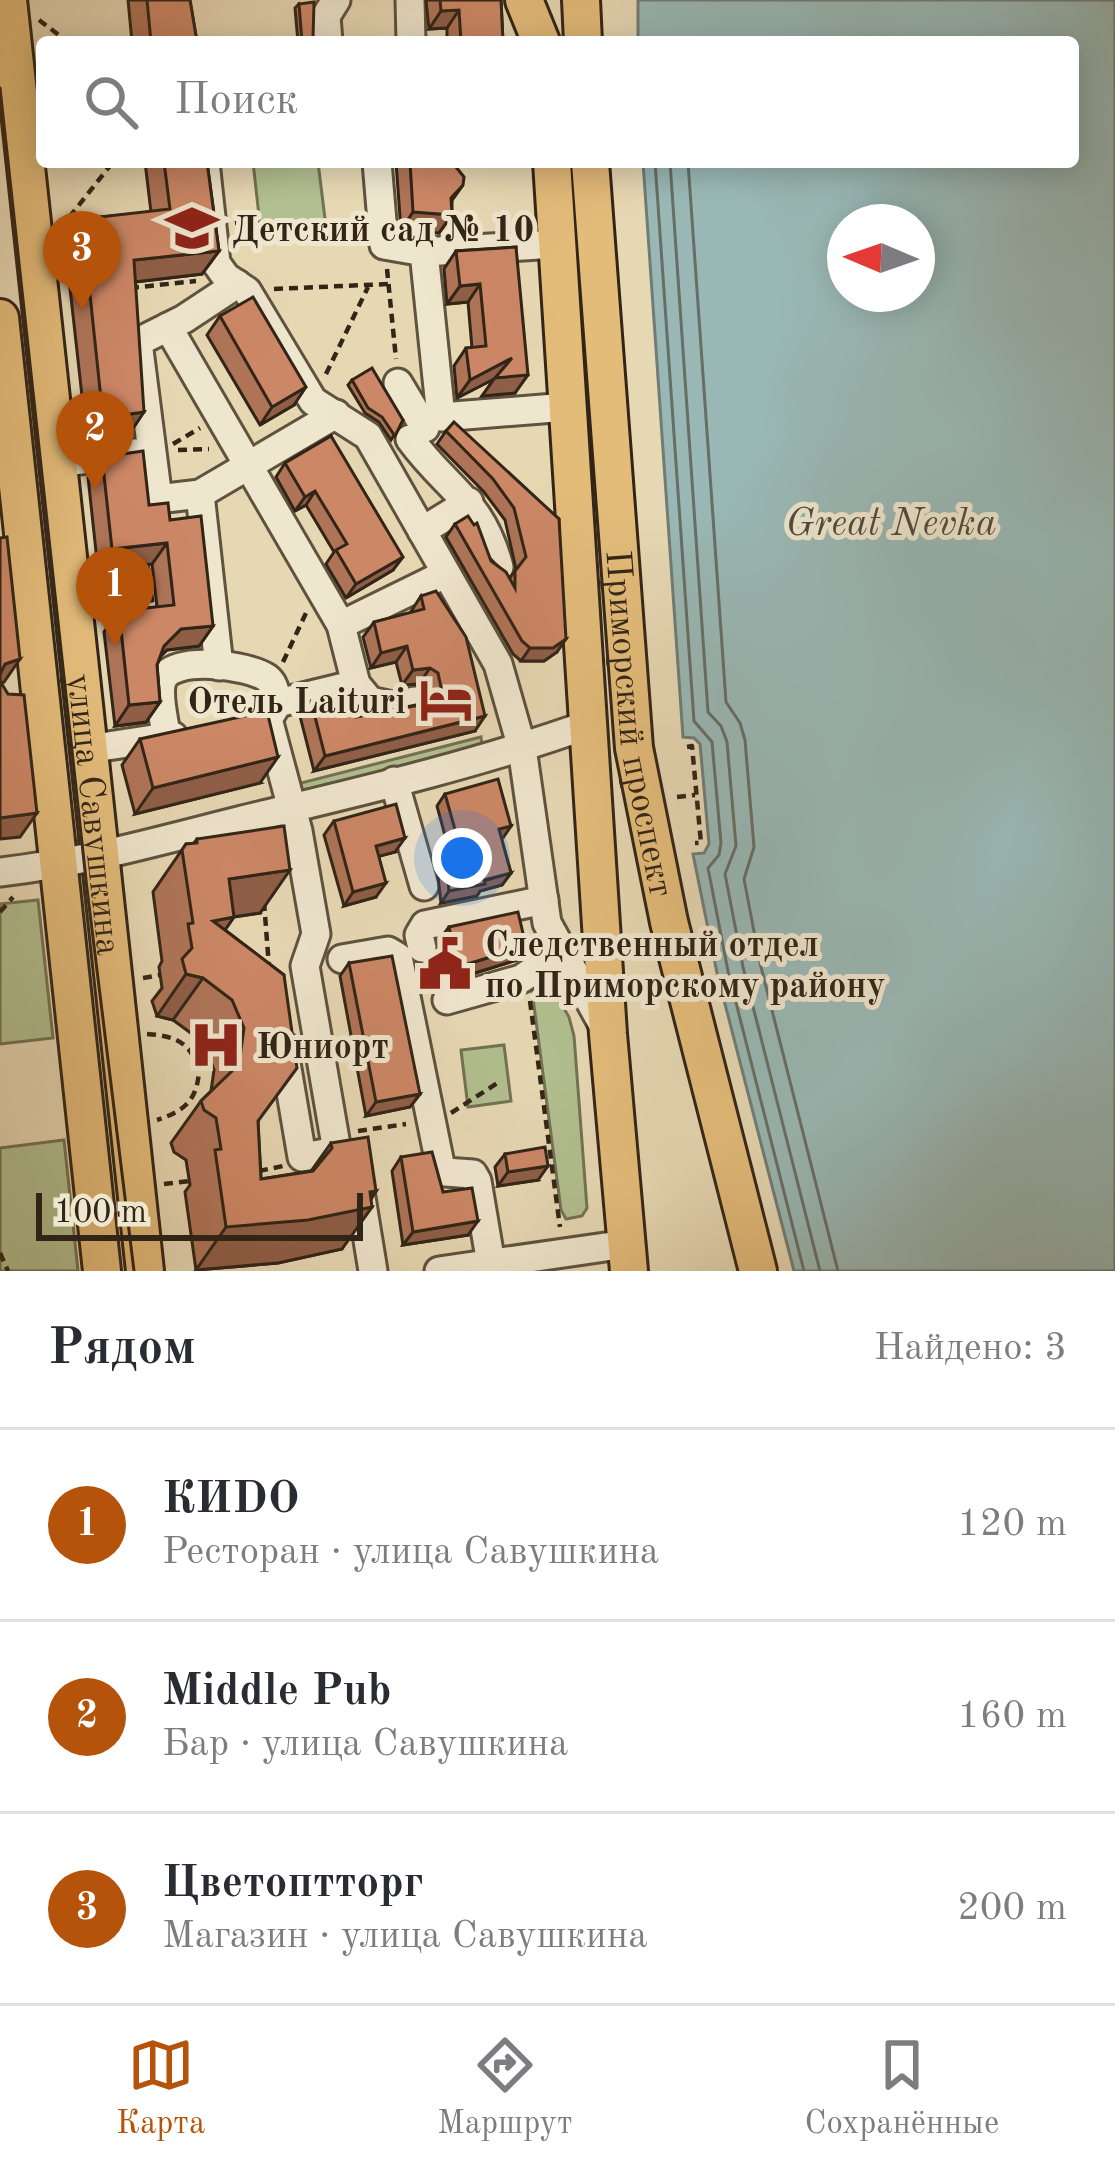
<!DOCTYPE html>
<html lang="ru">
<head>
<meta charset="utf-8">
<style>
  :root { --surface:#fff; --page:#f7f7f7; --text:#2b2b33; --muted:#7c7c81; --line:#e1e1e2; --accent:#b45309 }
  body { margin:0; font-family:"Old Standard TT",serif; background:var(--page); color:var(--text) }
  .compass { position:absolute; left:827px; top:204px; width:108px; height:108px; border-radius:50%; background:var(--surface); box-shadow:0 6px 30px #0003; rotate:272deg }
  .scale { position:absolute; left:36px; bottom:30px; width:327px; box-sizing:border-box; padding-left:12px; border:6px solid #322517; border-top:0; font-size:33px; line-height:42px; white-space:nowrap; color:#322517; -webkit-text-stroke:9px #efe6ce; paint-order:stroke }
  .you { position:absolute; left:462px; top:858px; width:42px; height:42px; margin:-30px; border:9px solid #fff; border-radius:50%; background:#1a73e8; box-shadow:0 0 0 18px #1a73e833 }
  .badge { display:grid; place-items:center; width:78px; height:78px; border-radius:50%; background:var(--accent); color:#fff; font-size:39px; font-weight:700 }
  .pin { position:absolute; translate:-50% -99px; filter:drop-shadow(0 3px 6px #0008) }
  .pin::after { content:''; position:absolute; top:63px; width:42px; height:36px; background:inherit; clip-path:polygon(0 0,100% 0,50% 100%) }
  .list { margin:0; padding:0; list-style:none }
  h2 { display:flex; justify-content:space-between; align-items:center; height:156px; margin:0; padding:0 48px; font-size:51px }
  h2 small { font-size:39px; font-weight:400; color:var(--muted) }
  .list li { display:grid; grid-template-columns:78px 1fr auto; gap:36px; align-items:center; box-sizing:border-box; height:192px; padding:0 48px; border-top:3px solid var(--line) }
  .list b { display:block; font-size:45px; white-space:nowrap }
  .list p { margin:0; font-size:39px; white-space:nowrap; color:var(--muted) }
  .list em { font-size:39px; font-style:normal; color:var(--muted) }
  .icon { flex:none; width:66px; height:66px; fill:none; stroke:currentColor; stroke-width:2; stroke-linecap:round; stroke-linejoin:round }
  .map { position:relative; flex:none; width:1115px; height:1271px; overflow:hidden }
  .search { position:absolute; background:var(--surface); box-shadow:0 6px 30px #0003; left:36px; right:36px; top:36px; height:132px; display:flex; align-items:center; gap:30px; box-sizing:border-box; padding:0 42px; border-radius:12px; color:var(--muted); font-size:45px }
  .sheet { height:732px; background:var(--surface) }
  nav { display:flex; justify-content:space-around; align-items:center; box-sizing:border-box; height:168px; border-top:3px solid var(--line); background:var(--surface); font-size:33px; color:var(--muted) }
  nav a { display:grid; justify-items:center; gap:6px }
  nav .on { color:var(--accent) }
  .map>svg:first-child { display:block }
  .green { fill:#b2bf90; stroke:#727254; stroke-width:3 }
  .water { fill:#99b8b5; stroke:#707d76; stroke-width:3; fill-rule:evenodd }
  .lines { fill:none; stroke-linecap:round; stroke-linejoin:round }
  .shore { stroke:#666e66; stroke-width:3 }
  .minor-casing { stroke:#5f523e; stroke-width:33 }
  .major-casing { stroke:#322517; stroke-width:42 }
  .path { stroke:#322517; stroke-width:4.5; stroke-dasharray:9 6; stroke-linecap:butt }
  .minor { stroke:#efe6ce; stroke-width:27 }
  .major { stroke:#e4bc7a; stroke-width:36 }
  .tram { stroke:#322517; stroke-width:3 }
  .wall { fill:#af7458; stroke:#322517; stroke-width:3 }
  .shaded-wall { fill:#8f5e47; stroke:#322517; stroke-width:3 }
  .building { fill:#cc8766; stroke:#322517; stroke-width:3 }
  .labels { text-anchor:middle; stroke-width:10; stroke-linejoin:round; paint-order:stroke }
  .poi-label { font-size:36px; font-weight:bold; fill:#322517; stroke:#efe6ce; text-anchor:start }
  .street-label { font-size:36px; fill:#322517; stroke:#efe6ce }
  .water-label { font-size:39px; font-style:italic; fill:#4c4a3e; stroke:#efe6ce }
</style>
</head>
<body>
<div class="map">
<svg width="1115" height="1271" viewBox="0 0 1115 1271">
  <rect width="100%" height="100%" fill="#e7d8b4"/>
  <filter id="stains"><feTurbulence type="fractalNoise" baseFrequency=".00167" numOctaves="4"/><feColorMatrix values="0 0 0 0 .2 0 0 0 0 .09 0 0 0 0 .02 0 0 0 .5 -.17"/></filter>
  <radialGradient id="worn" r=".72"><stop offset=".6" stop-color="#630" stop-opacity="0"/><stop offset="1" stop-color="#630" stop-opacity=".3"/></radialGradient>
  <g class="green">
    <path d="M253,162H318L327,235L262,243Z"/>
    <path d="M481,737L482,746L299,792L297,784Z"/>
    <path d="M38,900L53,1038L0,1044V904Z"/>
    <path d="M541,976L547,979L569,1017L574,1036L587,1208L582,1216L566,1219L561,1210L531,983Z"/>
    <path d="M504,1045L511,1101L468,1107L461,1050Z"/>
    <path d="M64,1140L78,1271H0V1148Z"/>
  </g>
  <path class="water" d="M638,0H1115V1271H794L717,973L693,854L704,853L709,844L700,744L694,738L683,737L643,162H1073V42H638ZM845,222H917V294H845Z"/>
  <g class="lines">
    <g class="shore">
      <path d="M655,162L694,721L712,742L721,843L719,855L708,868L728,971L804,1271"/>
      <path d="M670,162L708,712L721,726L727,742L736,846L725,874L743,967L820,1271"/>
      <path d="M688,162L726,702L740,723L745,740L754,847L744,879L760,963L838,1271"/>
    </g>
    <g class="minor-casing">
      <g id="minor">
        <path d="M410,0L411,42"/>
        <path d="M328,42L326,16L336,0"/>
        <path d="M205,162L216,263L226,277L247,291L313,401L368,436L498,664L522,748L547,923L603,1025"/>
        <path d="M377,162L384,245L424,252L441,417L567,407"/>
        <path d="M424,252L556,244"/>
        <path d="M237,284L184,319L138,342L158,499L200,494L336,414"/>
        <path d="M168,327L341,625L356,684L370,701L393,706L415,701"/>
        <path d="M398,383L425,428"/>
        <path d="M410,439C448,491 481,499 499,567"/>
        <path d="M57,463L136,453"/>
        <path d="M200,494L219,666"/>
        <path d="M422,531L469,502"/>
        <path d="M341,625L445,574"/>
        <path d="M356,684L278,703L268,719L298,831L316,934L305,966L337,1151L357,1173L373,1271"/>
        <path d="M166,737C165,721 157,696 162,681C171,654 249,665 267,678C275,684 275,694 278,703"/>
        <path d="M88,749L173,736"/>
        <path d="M394,781L424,886"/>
        <path d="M0,872C82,863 162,840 242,820C358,792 475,765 587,725"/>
        <path d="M422,948L419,935L425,925L544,900"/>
        <path d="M342,959L388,951L398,957L440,1164L445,1172L473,1174L477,1181L491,1264"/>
        <path d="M447,1000L521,979L563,950"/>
        <path d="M283,1045L302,1157L337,1151"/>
        <path d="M439,1271L626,1244"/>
      </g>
    </g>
    <g class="major-casing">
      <g id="major">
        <path id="s1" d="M8,0L145,1271"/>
        <path d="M524,0L541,42"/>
        <path d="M581,0L583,42"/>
        <path d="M552,162L608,1034L629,1271"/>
        <path id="s2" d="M590,162L634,748L669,922L758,1271"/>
        <path d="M0,318L102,1271"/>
      </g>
    </g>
    <g class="path">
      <path d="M39,20L68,42"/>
      <path d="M235,223L260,220"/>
      <path d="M60,229L113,162"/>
      <path d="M387,269L396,359"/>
      <path d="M130,288L196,281"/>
      <path d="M274,289L388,284"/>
      <path d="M326,374L368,287"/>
      <path d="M173,444L200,428"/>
      <path d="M178,450L209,449"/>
      <path d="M99,574L148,568L153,609"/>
      <path d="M283,662L306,613"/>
      <path d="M687,747L692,746L701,843H695"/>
      <path d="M677,797L695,795"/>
      <path d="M264,902L269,967"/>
      <path d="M0,912L13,897"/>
      <path d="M143,978L160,975"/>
      <path d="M530,1001L560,1227"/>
      <path d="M147,1034C175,1036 191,1042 199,1071C197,1101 184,1111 157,1120"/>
      <path d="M451,1113L499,1082"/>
      <path d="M358,1131L406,1124"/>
      <path d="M259,1171L283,1166"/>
      <path d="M164,1184L190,1181"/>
      <path d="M0,1253L8,1271"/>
    </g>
    <use href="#minor" class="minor"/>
    <use href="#major" class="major"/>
    <path class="tram" d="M0,88L87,889L134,1271"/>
  </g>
  <g class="wall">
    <path d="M128,0H190L197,42H132Z"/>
    <path d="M426,0H501L503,42H447V28L429,29Z"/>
    <path d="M299,4L313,39L316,42H298L295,8Z"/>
    <path d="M145,162H207L219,251L202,274L135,282L128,436L87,441L65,243L82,219L151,212Z"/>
    <path d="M396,162H452V215L439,233L401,230Z"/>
    <path d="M516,247L515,393L482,396L494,379L457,398L454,366L466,348H472L468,302L447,304L444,269L456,251Z"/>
    <path d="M220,316L294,405L260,425L207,335Z"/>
    <path d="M352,380L403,420L391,440L379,422L365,413L348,385Z"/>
    <path d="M446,431L559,519L557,652L544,661H521L513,654L446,537L455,524L510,578L516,569L505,520L484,492L437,444Z"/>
    <path d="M331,436L393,570L346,598L326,564L334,552L306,505L295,511L276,477L285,463Z"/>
    <path d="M102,457L149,505L170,520L213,626L199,646L167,650L161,656L157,665L160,702L146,722L115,726L104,632L119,611L157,607L152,564L98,570L88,477Z"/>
    <path d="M421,596L475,731L314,771L300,716L311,701L356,717L431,702L427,688L419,684L402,685L396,662L371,668L363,637L374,622L410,613Z"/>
    <path d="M140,739L260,783L135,814L122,765Z"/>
    <path d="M445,794L511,826L501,838L511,873L502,885L480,891L477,896L441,903L437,868L446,855L450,854L437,806Z"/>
    <path d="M334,821L395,852L379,856L376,897L344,906L324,835Z"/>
    <path d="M197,839L260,913L234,917L225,930L284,975L258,1124L261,1179L311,1171L331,1143L376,1191L342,1249L278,1263L196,1270L185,1192L190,1185L186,1160L174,1152L171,1143L201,1101L211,1091L214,1070L203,1042L173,1020L157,1016L152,1001L162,988L159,967L162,961L153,892L186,844H193Z"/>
    <path d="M449,927L526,946L517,960L449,981L447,974L441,975L437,958L442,951L439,940Z"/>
    <path d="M349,963L420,1094L410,1107L366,1116L340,976Z"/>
    <path d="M505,1154L538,1180L498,1186L495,1167Z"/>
    <path d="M401,1157L443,1192L468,1235L403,1245L392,1171Z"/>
  </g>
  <g class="shaded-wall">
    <path d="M459,10L447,28L429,29L441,11Z"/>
    <path d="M463,185L450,203L452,215L439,233L401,230L413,212L451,198Z"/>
    <path d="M219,251L202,274L117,284L134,260Z"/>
    <path d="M480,284L468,302L447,304L460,286Z"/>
    <path d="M512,358L528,375L515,393L482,396L494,379L457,398L470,380Z"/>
    <path d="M306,387L294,405L260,425L272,407Z"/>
    <path d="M144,412L128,436L87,441L103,418Z"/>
    <path d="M315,491L306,505L295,511L305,497Z"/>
    <path d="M167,543L152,564L98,570L112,549Z"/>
    <path d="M403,557L393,570L346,598L356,584Z"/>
    <path d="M213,626L199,646L167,650L150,666L164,646L181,629Z"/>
    <path d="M566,639L557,652L544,661H521L530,648Z"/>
    <path d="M407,646L396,662L371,668L381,653Z"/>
    <path d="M20,659L4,682L0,684V671L5,664Z"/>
    <path d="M430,668L419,684L402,685L413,670Z"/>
    <path d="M160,702L146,722L115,726L129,705Z"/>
    <path d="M485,716L475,731L314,771L325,756Z"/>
    <path d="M278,757L260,783L135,814L153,788Z"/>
    <path d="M37,813L20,837L0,839V818Z"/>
    <path d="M511,826L503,838L490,841L499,829Z"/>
    <path d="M405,838L395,852L366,860L376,846Z"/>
    <path d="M290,870L260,913L199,922L229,879Z"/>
    <path d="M511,873L502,885L480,891L477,896L441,903L449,891Z"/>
    <path d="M386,883L376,897L344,906L353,892Z"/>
    <path d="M234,917L204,960L213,921Z"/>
    <path d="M526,946L517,960L449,981L458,967Z"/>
    <path d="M457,960L447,974L441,975L451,961Z"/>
    <path d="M186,974L203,978L173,1020L157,1016Z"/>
    <path d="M420,1094L410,1107L366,1116L376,1102Z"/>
    <path d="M548,1166L538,1180L498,1186L508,1172Z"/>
    <path d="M376,1191L363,1208L372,1207L342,1249L278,1263L196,1270L226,1227Z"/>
    <path d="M478,1221L468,1235L403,1245L413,1232Z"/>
  </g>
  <g class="building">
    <path d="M147,0H190L197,42H151Z"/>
    <path d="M440,0H501L503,42H461L459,10L441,11Z"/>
    <path d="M314,2L313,39L316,42H302L299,4Z"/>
    <path d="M164,162H207L219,251L134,260L144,412L103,418L82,219L170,209Z"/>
    <path d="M410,162H452L464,177L463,185L451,198L452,215L413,212Z"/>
    <path d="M516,247L528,375L495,378L512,358L470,380L466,348L486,346L480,284L460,286L456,251Z"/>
    <path d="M253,297L306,387L272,407L220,316Z"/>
    <path d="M372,368L403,420L395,436L382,417L368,408L352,380Z"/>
    <path d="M454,422L559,519L566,639L553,648H530L522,641L455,524L468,516L474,525L477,523L491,561L506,572L515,588V571L526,557L514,508L493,479L446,431Z"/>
    <path d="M331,436L403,557L356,584L336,550L347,544L315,491L305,497L285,463Z"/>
    <path d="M143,451L149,505L168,503L170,520L201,516L213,626L181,629L164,646L157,665L160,702L129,705L119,611L174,605L167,543L112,549L102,457Z"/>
    <path d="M7,537L20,659L5,664L0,675V538Z"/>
    <path d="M436,591L466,637L485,716L325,756L311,701L350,691L356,717L430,703L442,692L438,673L430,668L413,670L407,646L381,653L374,622L424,609L421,596Z"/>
    <path d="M0,681L8,694L24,695L37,813L0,818Z"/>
    <path d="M267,711L278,757L153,788L140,739Z"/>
    <path d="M498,779L511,826L499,829L511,873L484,880L485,884L449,891L446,855L461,851L445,794Z"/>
    <path d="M396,804L405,838L376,846L386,883L353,892L334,821Z"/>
    <path d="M284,826L290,870L229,879L234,917L213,921L284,975L297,1068L258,1121L261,1179L313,1171L332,1148L331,1143L368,1137L376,1191L370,1192L372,1207L308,1220L226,1227L215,1150L221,1149L216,1118L204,1110L201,1101L232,1071L240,1057L244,1028L232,1000L203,978L186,974L182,959L192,948L188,924L193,923L182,850L186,844L197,843V839Z"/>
    <path d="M518,912L526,946L458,967L457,960L451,961L446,944L452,941L449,927Z"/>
    <path d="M392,956L420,1094L376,1102L349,963Z"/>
    <path d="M545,1147L548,1166L508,1172L505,1154Z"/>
    <path d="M432,1152L443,1192L472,1188L478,1221L413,1232L401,1157Z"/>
  </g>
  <defs>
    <g id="school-bare" transform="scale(4.14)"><path d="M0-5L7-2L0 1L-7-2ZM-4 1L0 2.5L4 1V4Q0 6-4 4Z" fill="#8f2418" stroke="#efe6ce" stroke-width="2.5" paint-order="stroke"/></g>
    <g id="hotel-bare" transform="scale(4.14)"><path d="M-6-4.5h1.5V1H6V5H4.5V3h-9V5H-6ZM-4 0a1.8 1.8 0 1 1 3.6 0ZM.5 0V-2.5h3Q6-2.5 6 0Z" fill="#8f2418" stroke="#efe6ce" stroke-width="2.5" paint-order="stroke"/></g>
    <g id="civic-bare" transform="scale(4.14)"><path d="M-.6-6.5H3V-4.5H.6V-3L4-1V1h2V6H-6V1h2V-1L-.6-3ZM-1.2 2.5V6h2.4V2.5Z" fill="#8f2418" stroke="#efe6ce" stroke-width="2.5" paint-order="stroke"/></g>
    <g id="hospital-bare" transform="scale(4.14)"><path d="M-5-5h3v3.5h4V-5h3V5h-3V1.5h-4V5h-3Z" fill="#8f2418" stroke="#efe6ce" stroke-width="2.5" paint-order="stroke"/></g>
  </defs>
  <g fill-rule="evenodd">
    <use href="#school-bare" x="192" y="228"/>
    <use href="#hotel-bare" x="446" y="700"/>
    <use href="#civic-bare" x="445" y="964"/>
    <use href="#hospital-bare" x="216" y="1045"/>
  </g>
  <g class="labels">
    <g class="poi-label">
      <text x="232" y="241">Детский сад № 10</text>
      <text x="406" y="713" text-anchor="end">Отель Laituri</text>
      <text x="485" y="956">Следственный отдел<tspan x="485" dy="41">по Приморскому району</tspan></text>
      <text x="256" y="1058">Юниорт</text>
    </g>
    <g class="street-label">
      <text dy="13" stroke="none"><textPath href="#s2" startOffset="564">Приморский проспект</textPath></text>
      <text dy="13" stroke="none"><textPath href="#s1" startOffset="819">улица Савушкина</textPath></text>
    </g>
    <g class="water-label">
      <text x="891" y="535">Great Nevka</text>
    </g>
  </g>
  <rect width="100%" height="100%" filter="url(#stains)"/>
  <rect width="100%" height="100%" fill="url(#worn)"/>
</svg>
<svg class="compass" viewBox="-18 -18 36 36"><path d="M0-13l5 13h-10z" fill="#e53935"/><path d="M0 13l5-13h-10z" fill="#7c7c81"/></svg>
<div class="scale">100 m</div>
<div class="you"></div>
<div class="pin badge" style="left:115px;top:646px">1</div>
<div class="pin badge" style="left:95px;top:490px">2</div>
<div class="pin badge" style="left:82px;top:310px">3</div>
<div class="search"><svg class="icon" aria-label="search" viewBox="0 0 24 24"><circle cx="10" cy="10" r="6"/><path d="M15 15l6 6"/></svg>Поиск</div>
</div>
<section class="sheet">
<h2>Рядом<small>Найдено: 3</small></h2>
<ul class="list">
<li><span class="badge">1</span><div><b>КИDO</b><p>Ресторан · улица Савушкина</p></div><em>120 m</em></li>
<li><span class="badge">2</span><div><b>Middle Pub</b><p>Бар · улица Савушкина</p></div><em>160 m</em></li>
<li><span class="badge">3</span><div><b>Цветоптторг</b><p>Магазин · улица Савушкина</p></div><em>200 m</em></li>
</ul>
</section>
<nav>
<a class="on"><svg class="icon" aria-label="map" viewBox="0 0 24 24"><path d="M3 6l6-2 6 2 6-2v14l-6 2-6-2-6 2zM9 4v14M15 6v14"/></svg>Карта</a>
<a><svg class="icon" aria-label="directions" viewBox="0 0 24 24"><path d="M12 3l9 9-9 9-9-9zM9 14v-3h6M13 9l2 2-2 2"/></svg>Маршрут</a>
<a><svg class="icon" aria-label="saved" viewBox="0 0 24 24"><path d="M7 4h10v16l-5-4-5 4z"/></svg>Сохранённые</a>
</nav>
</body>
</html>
